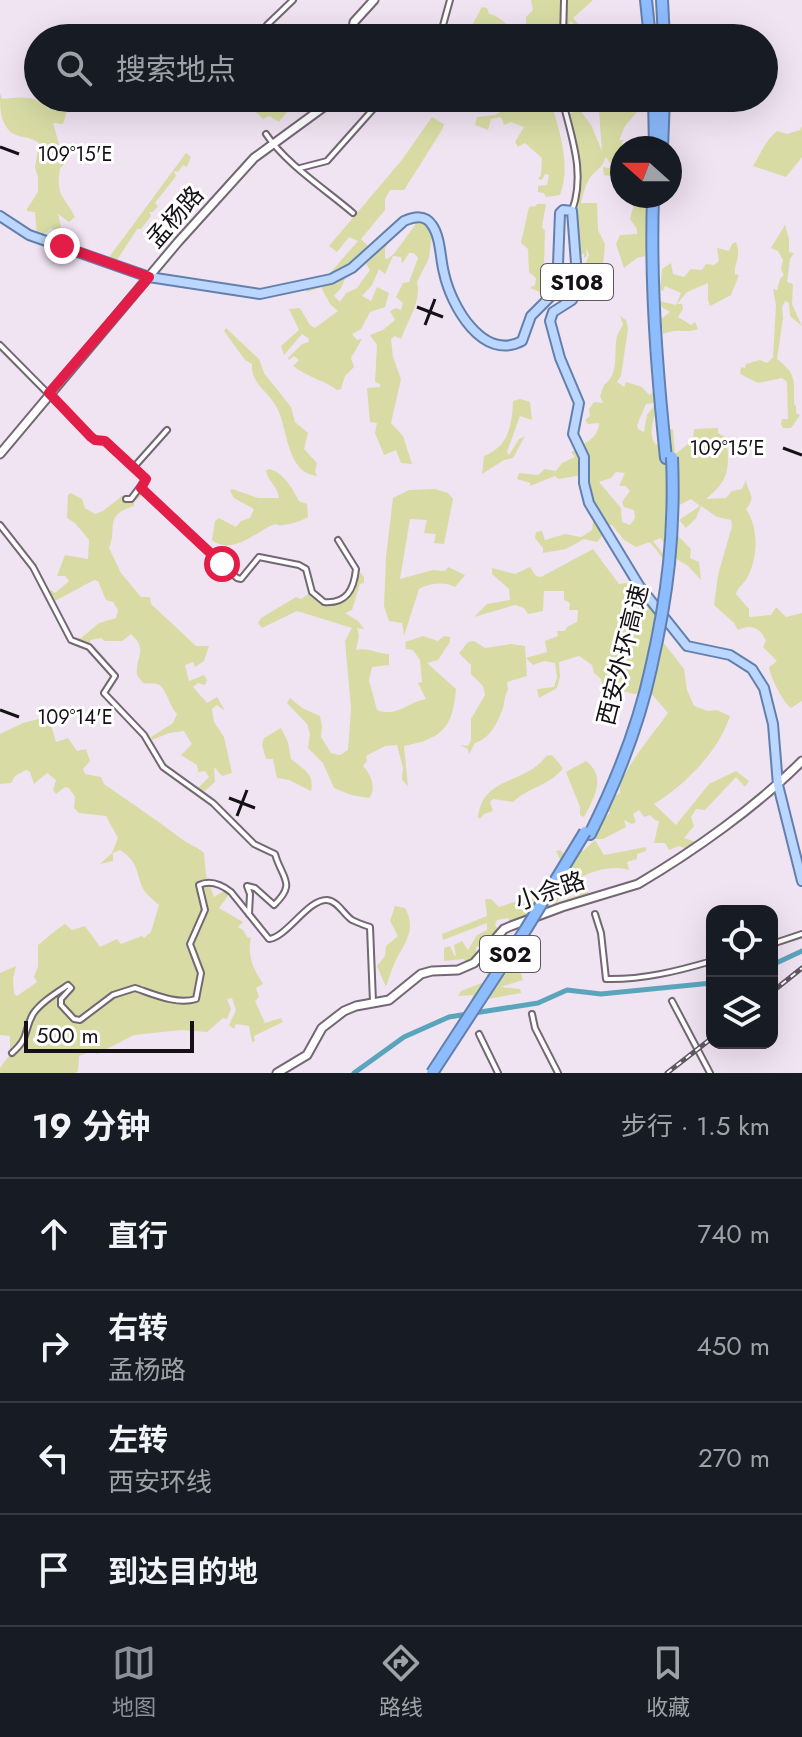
<!DOCTYPE html>
<html lang="zh">
<head>
<meta charset="utf-8">
<style>
  :root { --surface:#171b24; --page:#20242c; --text:#f1f3f6; --muted:#9ea1a6; --line:#363941; --accent:#8c9099 }
  body { margin:0; font-family:Jost,"Noto Sans SC",sans-serif; background:var(--page); color:var(--text) }
  .controls { position:absolute; right:24px; bottom:24px; display:grid; overflow:hidden; border-radius:16px; box-shadow:0 8px 32px #0002 }
  .controls button { width:72px; height:72px; display:grid; place-items:center; padding:0; border:0; border-bottom:2px solid var(--line); background:var(--surface); color:var(--text); font:40px sans-serif }
  .compass { position:absolute; left:610px; top:136px; width:72px; height:72px; border-radius:50%; background:var(--surface); box-shadow:0 8px 32px #0002; rotate:291deg }
  .scale { position:absolute; left:24px; bottom:20px; width:170px; box-sizing:border-box; padding-left:8px; border:4px solid #151116; border-top:0; font-size:22px; line-height:28px; white-space:nowrap; color:#151116; -webkit-text-stroke:6px #fff; paint-order:stroke }
  .stop { position:absolute; width:24px; height:24px; margin:-18px; border:6px solid #e11d48; border-radius:50%; background:#fff }
  .stop.end { background:#e11d48; border-color:#fff; box-shadow:0 2px 8px #0008 }
  .list { margin:0; padding:0; list-style:none }
  h2 { display:flex; justify-content:space-between; align-items:center; height:104px; margin:0; padding:0 32px; font-size:34px }
  h2 small { font-size:26px; font-weight:400; color:var(--muted) }
  .list li { display:grid; grid-template-columns:52px 1fr auto; gap:24px; align-items:center; box-sizing:border-box; height:112px; padding:0 32px; border-top:2px solid var(--line) }
  .list b { display:block; font-size:30px; white-space:nowrap }
  .list p { margin:0; font-size:26px; white-space:nowrap; color:var(--muted) }
  .list em { font-size:26px; font-style:normal; color:var(--muted) }
  .icon { flex:none; width:44px; height:44px; fill:none; stroke:currentColor; stroke-width:2; stroke-linecap:round; stroke-linejoin:round }
  .map { position:relative; flex:none; width:802px; height:1073px; overflow:hidden }
  .search { position:absolute; background:var(--surface); box-shadow:0 8px 32px #0002; left:24px; right:24px; top:24px; height:88px; display:flex; align-items:center; gap:20px; box-sizing:border-box; padding:0 28px; border-radius:44px; color:var(--muted); font-size:30px }
  .sheet { height:552px; background:var(--surface) }
  nav { display:flex; justify-content:space-around; align-items:center; box-sizing:border-box; height:112px; border-top:2px solid var(--line); background:var(--surface); font-size:22px; color:var(--muted) }
  nav a { display:grid; justify-items:center; gap:4px }
  nav .on { color:var(--accent) }
  .map>svg:first-child { display:block }
  .green { fill:#d8dca4; fill-rule:evenodd }
  .lines { fill:none; stroke-linecap:round; stroke-linejoin:round }
  .river { stroke:#5aa5bc; stroke-width:5 }
  .street-casing { stroke:#736774; stroke-width:8 }
  .secondary-casing { stroke:#736774; stroke-width:11 }
  .primary-casing { stroke:#6380ad; stroke-width:12 }
  .highway-casing { stroke:#6380ad; stroke-width:14 }
  .street { stroke:#fff; stroke-width:4 }
  .secondary { stroke:#fff; stroke-width:7 }
  .primary { stroke:#bbd7ff; stroke-width:8 }
  .highway { stroke:#8dbcff; stroke-width:10 }
  .rail-casing { stroke:#5f5861; stroke-width:5 }
  .rail { stroke:#fff; stroke-width:2; stroke-dasharray:6; stroke-linecap:butt }
  .highway-bridge-casing { stroke:#6380ad; stroke-width:14; stroke-linecap:butt }
  .highway-bridge { stroke:#8dbcff; stroke-width:10 }
  .route { stroke:#e11d48; stroke-width:10 }
  .ticks { fill:none; stroke:#151116; stroke-width:3 }
  .labels { text-anchor:middle; stroke-width:6; stroke-linejoin:round; paint-order:stroke }
  .shield { fill:#fff; stroke:#5b585c; stroke-width:2 }
  .shield-label { font-size:22px; font-weight:bold; fill:#151116 }
  .street-label { font-size:24px; fill:#151116; stroke:#fff }
  .ticks-label { font-size:20px; text-anchor:middle; fill:#151116; stroke:#fff; stroke-width:6; stroke-linejoin:round; paint-order:stroke }
</style>
</head>
<body>
<div class="map">
<svg width="802" height="1073" viewBox="0 0 802 1073">
  <rect width="100%" height="100%" fill="#f0e3f2"/>
  <g class="green">
    <path d="M531,0H593L573,18L590,38H585L571,21L565,29L572,38H465L482,7L487,8L489,14C503,16 508,31 522,30L526,23V17L533,10Z"/>
    <path d="M0,93L2,99C20,97 38,94 49,110V106C66,107 80,98 97,98L92,99L91,107L80,105L77,110L68,107L63,124L53,123L59,144L68,161L60,168C56,199 63,193 75,217L69,222L58,214L61,226L59,233L51,228L40,237L37,235L35,212L27,211V209L38,192V177L35,168L39,143C26,135 24,139 14,134C0,126 0,108 0,93Z"/>
    <path d="M250,98H298L279,122L269,116L263,119L252,108L242,107Z"/>
    <path d="M489,98L498,101L500,98H550C558,128 572,164 560,195L546,197L544,193L538,192V186L547,185L549,175L545,174L542,180L538,179L541,175L542,158L525,143L518,147L515,142L524,127L511,122L504,125L501,117L491,119L488,130L475,125L477,117L495,115L502,111Z"/>
    <path d="M625,98H649L625,126L619,140H624L621,143L625,144L630,142L638,144V148H622V178L621,172L617,171L616,177L604,175L603,167L614,169L606,157C602,167 599,168 592,175C586,182 583,194 581,203H597L598,230L605,244L602,276L592,275L582,283L577,282L576,266H585L589,255L586,248L587,256L584,258V254L576,253L574,197L580,174L573,137L565,115L580,110L591,125L602,151L599,111L594,100L614,112Z"/>
    <path d="M432,117L444,124L442,130L404,190H390L385,199V210L361,239L368,246C356,266 339,272 319,280L330,273L358,241L349,237L337,252L329,246L401,161Z"/>
    <path d="M802,126V157L786,177L753,166C761,153 765,141 777,131L787,134L800,130Z"/>
    <path d="M186,153L191,157L187,167L183,165L178,172L174,171L176,176L155,203L158,206L153,212H149L151,216L141,229H137L115,263L107,260Z"/>
    <path d="M636,196H649L645,256L637,258L624,268L616,244L620,235L637,234V229L630,219Z"/>
    <path d="M537,204H546L542,227L545,231L544,265L549,277L558,276L557,287L549,296L530,288L535,285L536,278L529,272L528,249L521,243L529,207L536,206Z"/>
    <path d="M420,218L436,231L432,233L429,258L417,282C422,300 408,320 401,339L395,336L391,339L393,357L401,379L391,423L403,436L412,464L401,463L396,450L384,455L375,433L377,423L370,422L367,388L380,387V384L375,382L377,345L370,335L383,330L395,320L390,311L396,308L401,310L403,303L396,297L403,283L409,282L418,258L414,253H409L402,264L401,257L393,256L385,274L379,269L372,285L362,296L371,301L377,287L389,293L385,307L370,312L361,329L352,334L357,340L362,339L351,358L354,367L345,376L341,389L337,390C324,380 307,377 293,366L299,360L294,356L289,360L288,358L302,344L309,342L308,338L302,334L284,355L281,346L299,330L289,309L300,308L310,325L315,328L338,311L330,304L321,287L307,292L303,286L349,270L341,288L334,296L340,302L346,293L357,288L370,270L366,264L372,258L370,252L398,230L385,248V258L387,259L394,254Z"/>
    <path d="M785,225L789,239V252L794,253L790,259L787,282L793,284L792,304L802,326L790,316L789,303L785,301L782,307L783,318L777,359C797,374 794,381 794,404L796,406V413L800,415L791,428H783L781,424L782,419H788L787,382L782,378L758,383L740,374L741,367L745,368L746,364L760,360L767,363L773,357L776,305L773,289L777,290L780,279L784,275L781,269L783,260L778,251L771,248Z"/>
    <path d="M736,242C742,258 734,261 735,274L739,275L731,295L710,306L708,300V283L687,292L677,304H682L683,309L678,317L691,325L695,322L698,329C685,334 678,327 663,334L661,319L670,312L660,306V301L676,305L681,293L665,286L663,291L660,290L662,269L671,263L673,274L684,277L691,269L702,270L706,264L714,265L719,261L717,248L729,251L732,244Z"/>
    <path d="M620,316L626,320L628,329L621,376L617,382L624,387L626,382L642,387L649,395L661,387L655,403L646,404L637,425L638,429L644,432L647,415L654,406L658,405C654,418 647,435 656,445L663,442L668,429H673L675,454L693,440L694,429L718,428V433L726,437C730,467 730,480 706,499L726,498L732,491L742,489L746,480C747,493 758,495 746,509C759,528 758,558 747,578C743,585 739,586 736,594L749,609V617L771,615L776,607L786,617L802,613V701L791,708C782,701 770,676 769,667L777,661L763,647L766,641C760,627 751,624 738,630L734,623L714,605L718,575L732,526L731,520L717,517L701,506L696,518L686,528L679,520L700,506L691,499L672,509L675,533L691,549L690,558L699,562L701,580L688,566L670,555L661,538L653,541L671,564L670,568L650,542L636,547L624,540L612,525L606,526L588,497L582,459L571,439L578,440L580,445C590,442 599,434 599,423L588,424L585,420L590,416L589,409L594,402L603,403L600,396L604,385C620,374 613,352 617,336C618,332 621,329 623,324ZM616,472L625,473L619,486H626L630,491L622,502L624,507L634,510L635,518L630,525L622,522L621,508L599,482L611,478Z"/>
    <path d="M226,328L259,359L264,373L291,407L295,422L308,433L304,449L317,463L315,472L317,476C310,475 305,473 300,468C286,452 286,426 277,408C269,392 250,383 252,364L245,360L224,331Z"/>
    <path d="M520,399L530,402L532,420L520,416L507,452L509,455L519,439L525,436L513,458L504,460L482,474L484,456C509,446 512,425 513,401Z"/>
    <path d="M575,450L580,459L582,475L558,479L555,476L530,486V483L517,479L519,473L538,475L545,469L556,471L562,463L575,457L571,452Z"/>
    <path d="M268,469C283,471 292,488 299,501L307,504L308,517C299,522 292,524 283,525C274,526 279,522 270,526C253,535 230,555 212,540L215,521L219,518L236,527L241,521L250,518L254,509L234,498L230,491L232,489L258,498H279C278,487 268,481 266,471Z"/>
    <path d="M139,487L145,492L134,502V506C103,515 118,528 109,548L121,573L141,597H150L151,604L196,646H209L204,661L195,667L193,662L185,665L189,681L204,675L207,680L205,685L198,683L193,687L207,703L217,697L225,711L217,705L212,709L214,722L224,737L232,773L222,776L214,767L215,782L201,794L196,790L209,777L205,771L198,772L197,765L181,755L192,744L184,731L169,733L152,740L151,737L173,723L177,714C169,706 166,686 157,684C152,683 147,684 143,683L137,675C135,656 149,651 131,634L122,641H105L101,638L91,640L88,645L70,638H81L99,623L116,618L118,610L113,602L106,600L98,581L94,580L57,600L53,601L48,593L51,590L55,593L69,581L65,576H57L65,555L88,559L89,540L75,523L67,518L68,495L71,493L82,499L85,508L95,514L103,511L122,496L130,500Z"/>
    <path d="M435,489L448,493L453,499L444,544L434,543L436,534L424,533L427,520L410,519L400,579L433,570L445,571L448,567L465,575L455,587C445,581 429,583 419,589L404,636L402,623L389,621L384,606L386,557L393,498L409,490Z"/>
    <path d="M594,512L606,531L597,542L584,539L566,549L543,553V548L535,538L536,532L542,531L545,540L565,534L581,537L592,530Z"/>
    <path d="M593,549L619,584L627,583L635,592L642,588L650,599L645,603L648,607L655,603L662,610L655,615L664,632L660,638L684,669L687,690L694,706L708,711L717,710L730,716C718,752 686,784 654,804L676,825L709,784L736,771L749,781L745,787L736,777L705,810L696,809L691,817L694,826L684,838L693,841L697,846L691,850L679,846L669,850L665,843H654L659,821L655,820L650,815L644,817L639,810L633,814L636,822L632,824L624,820L626,827L603,839H596L593,830L610,813L604,806L605,802L620,793V775L625,774C637,752 653,734 668,713L650,692L634,694L615,689L616,683L611,681L603,691L601,679L594,673L592,665L579,656L559,662L560,677L557,688L539,698L537,689L554,687L557,677L555,663L544,661L533,665L526,658L547,652L545,641L558,636L557,631H565L567,627L577,622L578,610H569L570,603L564,600V591H544L543,611L528,614L524,608L515,605L474,617L487,604L510,600L509,589L492,574V568L515,574L530,567L536,576L541,577Z"/>
    <path d="M359,571L364,577V583L360,584L352,610L345,613L358,621L364,629L357,628L359,636L356,650C369,647 377,654 389,654V665L372,667L369,680L377,710C396,718 408,702 426,699L418,683L422,682L420,660L413,650L406,649L405,642L423,636L438,641L444,636L450,637V642L438,660L427,663L456,689C453,727 442,739 404,746L408,786L402,780L403,768L397,745L385,746L366,756L367,761L363,766C371,774 377,789 369,798L351,795L334,788L323,763L308,748L310,734L307,724L287,703L290,698L302,708L320,716L322,726L321,737L331,753L340,755L348,750L351,708L345,641L352,628L297,611L262,628L258,623L261,618L296,597L301,599L311,592L325,603C353,599 349,593 359,571Z"/>
    <path d="M474,641L485,648L511,644L525,646L527,676L507,682L508,690C504,696 505,701 503,708C497,724 490,738 475,743L469,754L468,749L460,745L468,746L471,740V719L485,695L483,686L471,674V665L459,653L468,642Z"/>
    <path d="M42,718L51,725L56,742L68,738L77,751L86,749L90,761L83,769L85,774L101,777L104,784C131,803 157,820 183,840C190,845 198,847 204,853L206,875L214,897L224,891L230,893L219,908L243,922L238,927L243,930L247,937L251,938C247,956 253,968 263,984L256,988L259,997L255,1001L265,1023L281,1018L283,1022L254,1036L255,1041L252,1042L249,1026L236,1024L234,1029L229,1025L236,1010L232,998L227,999L231,1009L227,1019L223,1018L207,1032L181,1030L134,1035L97,1054L93,1051L79,1056L78,1071L75,1073H0V1068L14,1049L10,1050V1036L0,1035V973L16,966L13,979L14,994L17,996L37,982L34,977L38,966V945C47,938 54,931 65,924L72,930L85,926L100,947L117,939L121,944L142,936L144,938L151,932L159,905C151,898 144,893 141,884C136,869 136,860 120,850L113,853V861L100,864L112,853L118,838L106,816L79,813L74,808L75,797L69,788L65,787L56,794L53,790L56,780L47,773L34,784L30,772L26,770L15,776L11,783L0,784V734L23,723Z"/>
    <path d="M281,728L288,742L291,759C303,769 315,774 311,791L289,780L277,778L273,759H266L262,745L264,738Z"/>
    <path d="M552,755L563,768C551,785 527,788 513,802L493,799L490,802L493,811L484,814L480,819L478,817C483,775 526,785 546,756Z"/>
    <path d="M586,761C607,777 594,798 584,817L580,815V807L566,772Z"/>
    <path d="M595,840L604,855L646,847V851L637,854V859L627,862L629,870C604,862 566,879 557,903L588,891L589,897L511,925L508,918L497,920L495,925L500,932L485,945L476,947V958L466,965L464,959L444,961V948L450,946L454,955L456,956L454,945L462,941L468,950L477,935L487,930V923L443,940L442,934L487,916L485,899H491L499,907L530,897L534,890L555,877L562,863L556,851L560,850L568,858L578,842L583,851Z"/>
    <path d="M395,906L405,908C417,930 405,942 395,962C391,970 389,979 386,987L377,966L385,956L386,946L398,936L390,921Z"/>
    <path d="M508,961L509,965L518,963L523,980L500,987L520,989L521,993L471,1002L473,995L458,996L461,991L487,981V968Z"/>
  </g>
  <g class="lines">
    <g class="river">
      <path d="M772,965L802,951"/>
      <path d="M354,1073L404,1037L449,1017L538,1003L567,990L601,994L712,983"/>
    </g>
    <g class="street-casing">
      <g id="street">
        <path d="M267,25L293,0"/>
        <path d="M434,38L442,29L450,0"/>
        <path d="M563,38L564,0"/>
        <path d="M562,98C571,137 586,172 572,211"/>
        <path d="M266,134C286,164 325,189 353,213"/>
        <path d="M300,168L327,161L383,98"/>
        <path d="M0,345L91,437L95,440L105,441L134,467L167,430"/>
        <path d="M141,488L237,578L241,579L259,557L299,565L306,569L312,592L324,602C347,604 354,589 356,569L338,540"/>
        <path d="M126,499H131L146,479L134,467"/>
        <path d="M0,525L33,567L71,640L89,647L115,676L104,693L144,735L163,767L213,803L254,844L275,854C282,879 297,883 274,905L255,888L247,886L250,894L249,914"/>
        <path d="M595,914L601,933L606,979C642,980 678,971 712,961"/>
        <path d="M772,944L802,934"/>
        <path d="M672,1001L710,1073"/>
        <path d="M532,1014L535,1028L558,1073"/>
        <path d="M479,1034L498,1073"/>
        <path d="M12,1053C30,1037 23,1032 33,1014C40,1003 56,993 68,985L71,988L61,999V1005L74,1019L80,1020L113,995L135,988C153,994 177,1005 196,999L201,973L190,944L205,910L199,885C210,880 222,885 231,892L269,939C287,937 308,899 327,900C338,901 344,915 352,920C358,923 364,925 370,927L373,1002"/>
      </g>
    </g>
    <g class="secondary-casing">
      <g id="secondary">
        <path d="M352,38L354,22L374,0"/>
        <path d="M0,454L178,242L254,158L336,98"/>
        <path d="M277,1073L307,1055L322,1028L344,1011L356,1006L389,1000L421,974L432,971L458,970L474,963L504,929L511,926L562,907L638,884C694,851 756,807 802,761"/>
      </g>
    </g>
    <g class="primary-casing">
      <path id="primary" d="M0,216L29,235L149,277L260,294L331,279L352,268L404,221C414,217 425,214 432,225C441,238 440,258 444,273C451,306 483,362 522,341L531,316L557,290L560,213L563,210L572,211L578,289L572,300L553,312L550,321L560,358L579,403L573,434L584,457V483L589,503L640,587L687,646L730,655L752,669L764,688L773,724L778,785L802,881"/>
    </g>
    <g class="highway-casing">
      <g id="highway">
        <path d="M646,0L650,38"/>
        <path d="M662,0L664,38"/>
        <path d="M654,98L655,148"/>
        <path d="M662,148L664,98"/>
        <path d="M653,196C650,284 657,371 666,458"/>
        <path d="M590,834C616,782 639,724 651,668"/>
      </g>
    </g>
    <use href="#street" class="street"/>
    <use href="#secondary" class="secondary"/>
    <use href="#primary" class="primary"/>
    <use href="#highway" class="highway"/>
    <g class="rail-casing">
      <g id="rail">
        <path d="M772,992L802,968"/>
        <path d="M667,1073L712,1038"/>
      </g>
    </g>
    <use href="#rail" class="rail"/>
    <g class="highway-bridge-casing">
      <g id="highway-bridge">
        <path d="M651,668C668,594 675,533 672,457"/>
        <path d="M432,1073L526,929L585,832"/>
      </g>
    </g>
    <use href="#highway-bridge" class="highway-bridge"/>
  </g>
  <g class="lines">
    <path class="route" d="M62,246L149,277L49,393L91,437L95,440L105,441L146,479L141,488L222,564"/>
  </g>
  <path class="ticks" d="M0,147L19,154M417,307L443,317M425,325L435,299M783,448L802,455M0,710L19,717M229,798L255,808M237,816L247,790"/>
  <g class="labels">
    <g class="shield">
      <rect x="541" y="264" width="72" height="36" rx="6"/>
      <rect x="480" y="936" width="60" height="36" rx="6"/>
    </g>
    <g class="shield-label">
      <text x="577" y="290">S108</text>
      <text x="510" y="962">S02</text>
    </g>
    <g class="street-label">
      <text transform="translate(175 217) rotate(-49)" y="8">孟杨路</text>
      <text transform="translate(623 655) rotate(-76)" y="8">西安外环高速</text>
      <text transform="translate(550 891) rotate(-19)" y="8">小佘路</text>
    </g>
  </g>
  <g class="ticks-label">
    <text x="75" y="161">109°15'E</text>
    <text x="727" y="455">109°15'E</text>
    <text x="75" y="724">109°14'E</text>
  </g>
</svg>
<div class="controls">
<button><svg class="icon" aria-label="locate" viewBox="0 0 24 24"><circle cx="12" cy="12" r="6"/><path d="M12 2v4M12 18v4M2 12h4M18 12h4"/></svg></button>
<button><svg class="icon" aria-label="layers" viewBox="0 0 24 24"><path d="M12 4l9 5-9 5-9-5zM3 14l9 5 9-5"/></svg></button>
</div>
<svg class="compass" viewBox="-18 -18 36 36"><path d="M0-13l5 13h-10z" fill="#e53935"/><path d="M0 13l5-13h-10z" fill="#9ea1a6"/></svg>
<div class="scale">500 m</div>
<div class="stop" style="left:222px;top:564px"></div>
<div class="stop end" style="left:62px;top:246px"></div>
<div class="search"><svg class="icon" aria-label="search" viewBox="0 0 24 24"><circle cx="10" cy="10" r="6"/><path d="M15 15l6 6"/></svg>搜索地点</div>
</div>
<section class="sheet">
<h2>19 分钟<small>步行 · 1.5 km</small></h2>
<ul class="list">
<li><svg class="icon" aria-label="ahead" viewBox="0 0 24 24"><path d="M12 20V5M6 11l6-6 6 6"/></svg><div><b>直行</b></div><em>740 m</em></li>
<li><svg class="icon" aria-label="right" viewBox="0 0 24 24"><path d="M7 20v-9h11M14 6l5 5-5 5"/></svg><div><b>右转</b><p>孟杨路</p></div><em>450 m</em></li>
<li><svg class="icon" aria-label="left" viewBox="0 0 24 24"><path d="M17 20v-9H6M10 6l-5 5 5 5"/></svg><div><b>左转</b><p>西安环线</p></div><em>270 m</em></li>
<li><svg class="icon" aria-label="arrive" viewBox="0 0 24 24"><path d="M6 21V4h12l-3 4 3 4H6"/></svg><div><b>到达目的地</b></div></li>
</ul>
</section>
<nav>
<a class="on"><svg class="icon" aria-label="map" viewBox="0 0 24 24"><path d="M3 6l6-2 6 2 6-2v14l-6 2-6-2-6 2zM9 4v14M15 6v14"/></svg>地图</a>
<a><svg class="icon" aria-label="directions" viewBox="0 0 24 24"><path d="M12 3l9 9-9 9-9-9zM9 14v-3h6M13 9l2 2-2 2"/></svg>路线</a>
<a><svg class="icon" aria-label="saved" viewBox="0 0 24 24"><path d="M7 4h10v16l-5-4-5 4z"/></svg>收藏</a>
</nav>
</body>
</html>
